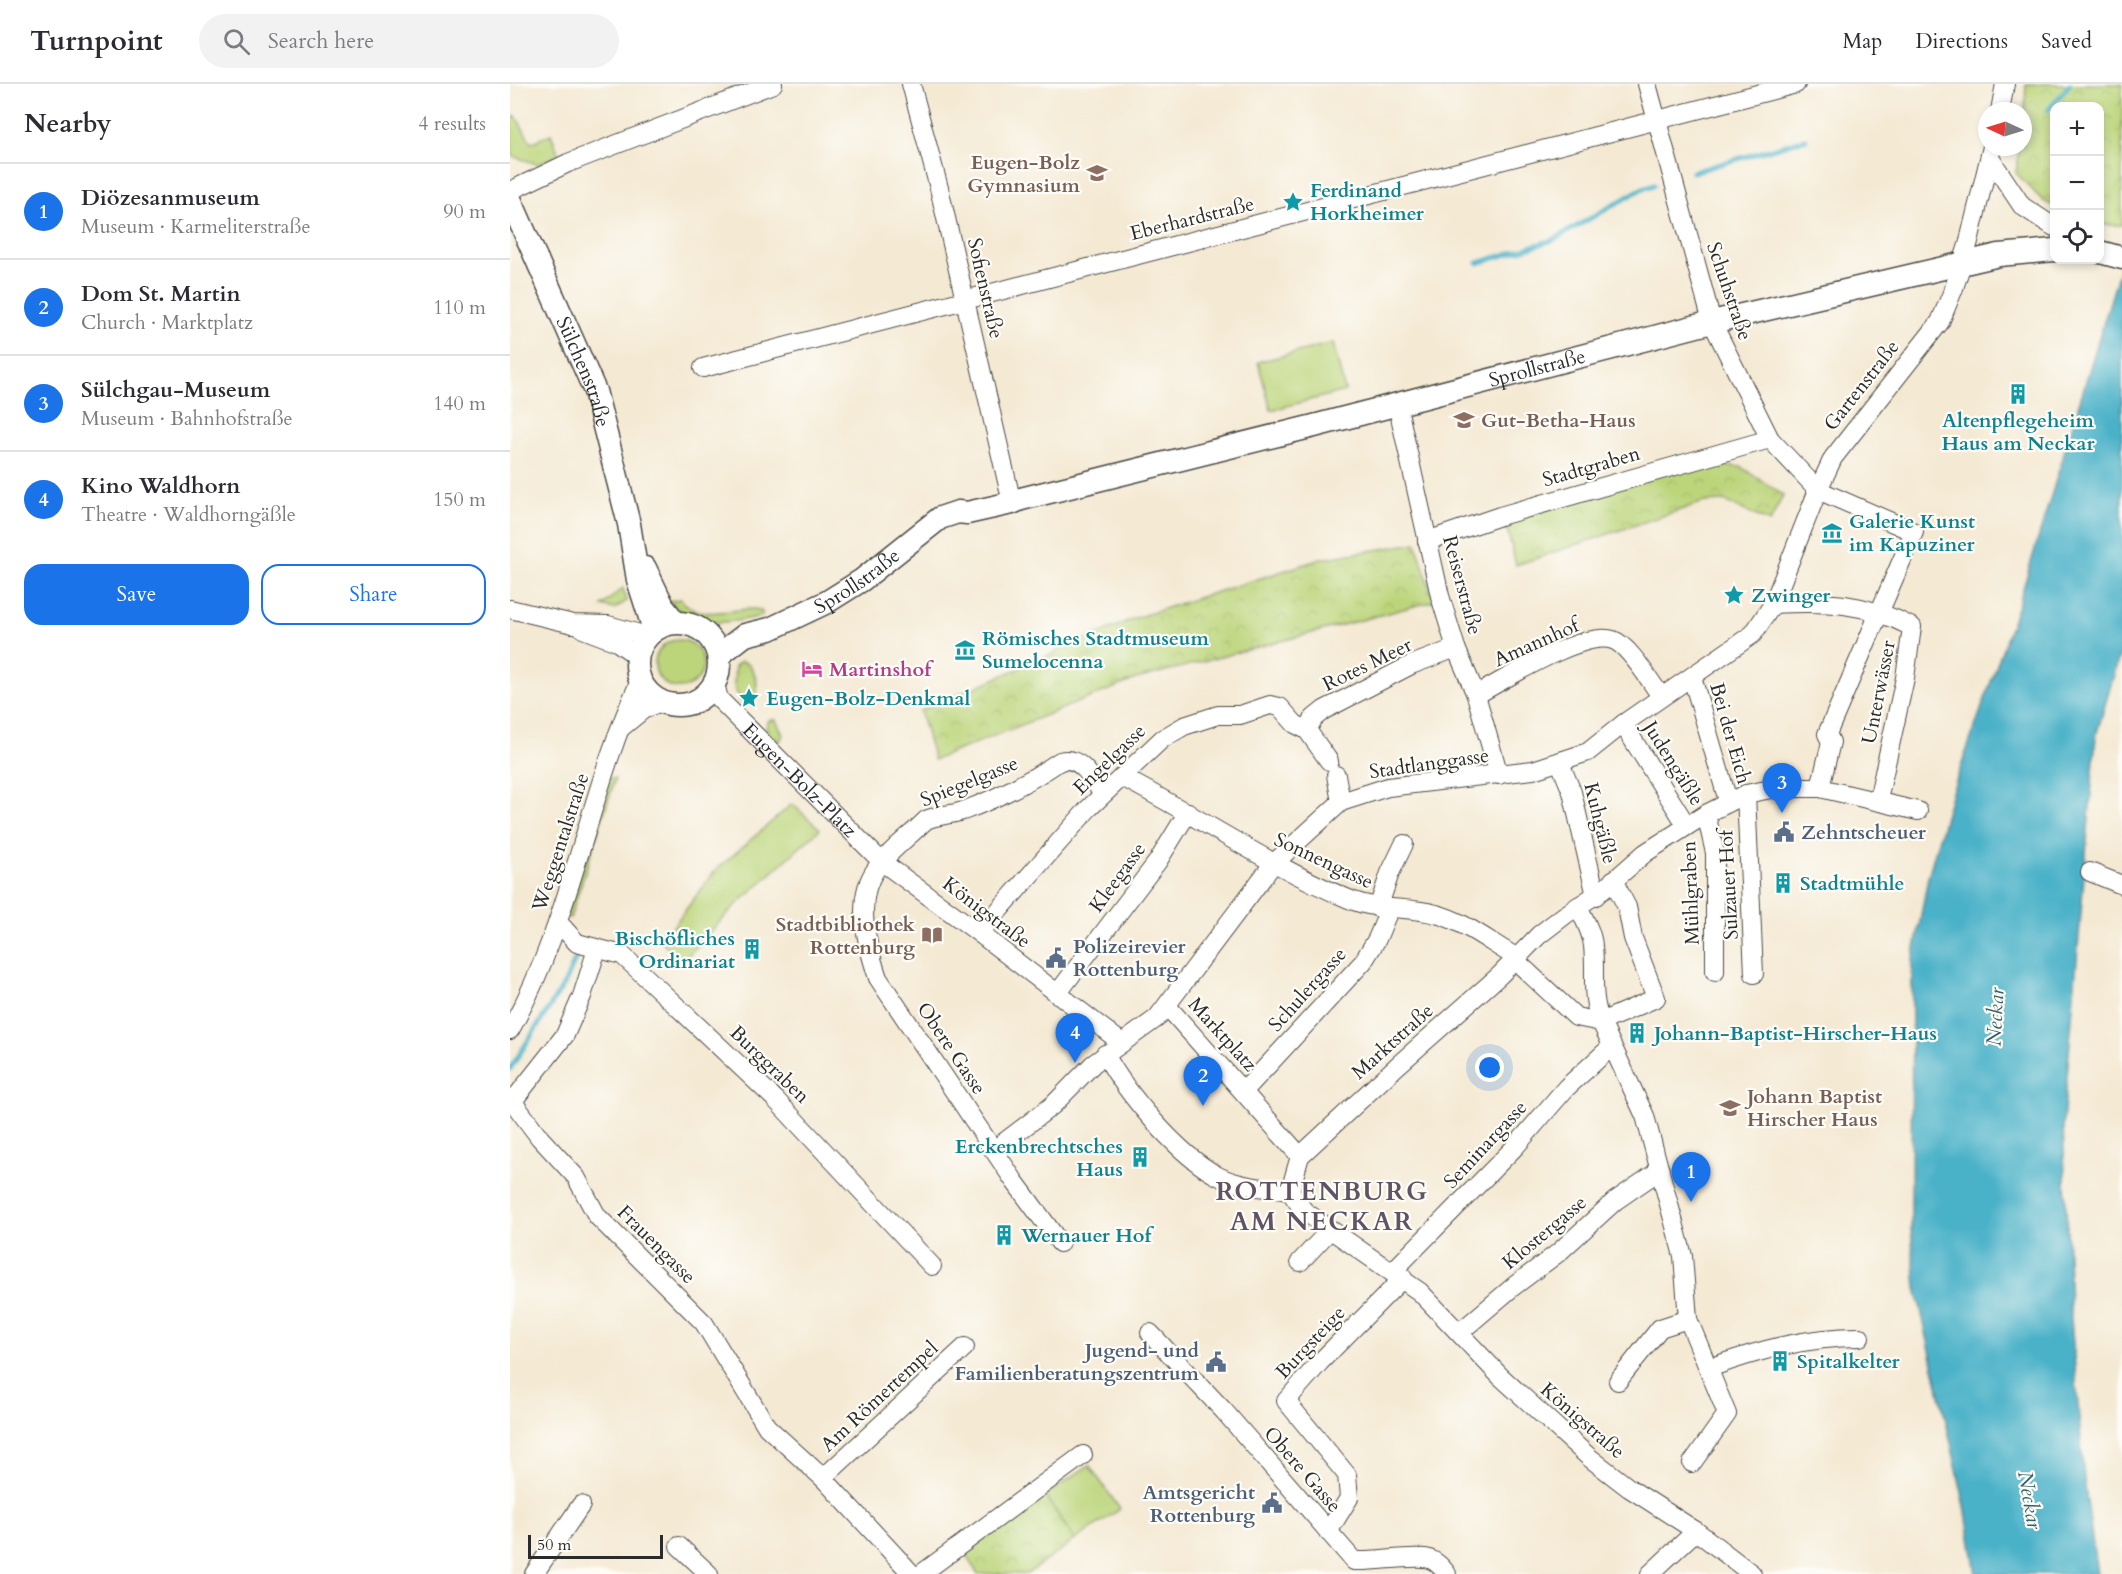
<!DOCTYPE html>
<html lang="en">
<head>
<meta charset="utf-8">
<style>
  :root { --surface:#fff; --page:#f2f2f3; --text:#2b2b33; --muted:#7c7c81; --line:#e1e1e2; --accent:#1a73e8 }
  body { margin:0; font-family:Cardo,serif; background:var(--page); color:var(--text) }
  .controls { position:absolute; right:18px; top:18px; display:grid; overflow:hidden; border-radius:12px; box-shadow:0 3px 9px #0003 }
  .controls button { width:54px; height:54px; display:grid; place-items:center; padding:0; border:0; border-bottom:2px solid var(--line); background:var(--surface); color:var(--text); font:30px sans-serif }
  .compass { position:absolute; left:1468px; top:18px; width:54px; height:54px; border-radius:50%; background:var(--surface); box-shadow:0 3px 9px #0003; rotate:274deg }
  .scale { position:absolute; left:18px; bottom:15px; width:135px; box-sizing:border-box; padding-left:6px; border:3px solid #2b2b2b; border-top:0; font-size:16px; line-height:21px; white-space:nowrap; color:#2b2b2b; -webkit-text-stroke:4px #fdfcf7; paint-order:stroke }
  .you { position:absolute; left:980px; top:984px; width:21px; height:21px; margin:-15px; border:4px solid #fff; border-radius:50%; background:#1a73e8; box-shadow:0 0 0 9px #1a73e833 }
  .badge { display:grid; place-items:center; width:39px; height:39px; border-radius:50%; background:var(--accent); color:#fff; font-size:20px; font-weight:700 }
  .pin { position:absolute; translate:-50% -50px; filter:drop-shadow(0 2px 3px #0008) }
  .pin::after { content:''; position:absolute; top:32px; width:21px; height:18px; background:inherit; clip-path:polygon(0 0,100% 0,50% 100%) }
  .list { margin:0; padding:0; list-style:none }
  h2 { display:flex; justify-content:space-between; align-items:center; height:78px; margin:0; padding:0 24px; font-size:26px }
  h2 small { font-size:20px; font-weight:400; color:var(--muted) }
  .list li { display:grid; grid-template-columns:39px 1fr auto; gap:18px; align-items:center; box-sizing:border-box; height:96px; padding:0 24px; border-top:2px solid var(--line) }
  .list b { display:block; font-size:22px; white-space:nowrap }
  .list p { margin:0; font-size:20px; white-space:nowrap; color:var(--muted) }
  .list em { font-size:20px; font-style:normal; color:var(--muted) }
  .actions { display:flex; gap:12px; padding:18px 24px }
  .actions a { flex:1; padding:14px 0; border:2px solid var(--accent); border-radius:18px; text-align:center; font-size:21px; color:var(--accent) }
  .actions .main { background:var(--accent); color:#fff }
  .icon { flex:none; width:33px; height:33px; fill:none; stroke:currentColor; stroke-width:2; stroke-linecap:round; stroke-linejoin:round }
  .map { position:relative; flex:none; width:1612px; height:1490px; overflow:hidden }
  header { display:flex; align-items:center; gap:36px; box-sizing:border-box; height:84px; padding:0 30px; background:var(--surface); border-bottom:2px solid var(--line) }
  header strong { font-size:28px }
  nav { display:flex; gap:33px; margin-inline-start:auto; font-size:21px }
  .search { width:420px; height:54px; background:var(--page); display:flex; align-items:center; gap:15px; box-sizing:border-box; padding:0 21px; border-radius:33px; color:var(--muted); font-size:22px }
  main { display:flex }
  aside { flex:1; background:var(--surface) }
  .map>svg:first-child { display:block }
  .grass { fill:#bcd57a; stroke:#748052; stroke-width:1.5 }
  .park { fill:url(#park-crowns); stroke:#748052; stroke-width:1.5 }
  .water { fill:#49b1c8; stroke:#3a6e7a; stroke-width:1.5 }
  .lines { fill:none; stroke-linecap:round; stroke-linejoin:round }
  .stream { stroke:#49b1c8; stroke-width:5 }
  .minor-casing { stroke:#494844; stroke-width:20 }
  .major-casing { stroke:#494844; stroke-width:25 }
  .minor { stroke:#fff; stroke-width:18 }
  .major { stroke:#fff; stroke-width:22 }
  .labels { text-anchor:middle; stroke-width:4.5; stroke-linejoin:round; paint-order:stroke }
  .education-label { font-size:20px; font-weight:bold; fill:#785e54; stroke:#fdfcf7; text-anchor:end }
  .culture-label { font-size:20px; font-weight:bold; fill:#0d838f; stroke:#fdfcf7; text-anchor:start }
  .street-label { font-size:20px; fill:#2b2b2b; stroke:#fdfcf7 }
  .hotel-label { font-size:20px; font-weight:bold; fill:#b23c85; stroke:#fdfcf7; text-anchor:start }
  .service-label { font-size:20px; font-weight:bold; fill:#4e5e75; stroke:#fdfcf7; text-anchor:start }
  .water-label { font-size:21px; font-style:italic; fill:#37616a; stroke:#fdfcf7 }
  .district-label { font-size:26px; font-weight:bold; letter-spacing:1.5px; fill:#5f5364; stroke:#fdfcf7 }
</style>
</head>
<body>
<header>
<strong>Turnpoint</strong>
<div class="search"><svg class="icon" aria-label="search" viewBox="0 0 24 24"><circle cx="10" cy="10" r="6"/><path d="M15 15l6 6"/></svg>Search here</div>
<nav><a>Map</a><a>Directions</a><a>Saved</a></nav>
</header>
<main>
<aside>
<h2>Nearby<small>4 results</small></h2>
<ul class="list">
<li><span class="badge">1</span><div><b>Diözesanmuseum</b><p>Museum · Karmeliterstraße</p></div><em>90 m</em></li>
<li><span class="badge">2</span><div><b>Dom St. Martin</b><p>Church · Marktplatz</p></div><em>110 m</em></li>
<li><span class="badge">3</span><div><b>Sülchgau-Museum</b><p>Museum · Bahnhofstraße</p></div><em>140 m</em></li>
<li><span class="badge">4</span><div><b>Kino Waldhorn</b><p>Theatre · Waldhorngäßle</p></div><em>150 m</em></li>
</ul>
<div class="actions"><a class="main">Save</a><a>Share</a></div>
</aside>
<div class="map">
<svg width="1612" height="1490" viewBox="0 0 1612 1490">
  <defs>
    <pattern id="park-crowns" width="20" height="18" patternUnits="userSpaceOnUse" patternTransform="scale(1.5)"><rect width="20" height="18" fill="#bcd57a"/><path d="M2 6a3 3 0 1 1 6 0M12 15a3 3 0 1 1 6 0" fill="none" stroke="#a2b76a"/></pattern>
  </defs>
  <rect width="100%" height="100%" fill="#fdfcf7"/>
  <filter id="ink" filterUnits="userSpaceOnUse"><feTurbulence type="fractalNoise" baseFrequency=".0167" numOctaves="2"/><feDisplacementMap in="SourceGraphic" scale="12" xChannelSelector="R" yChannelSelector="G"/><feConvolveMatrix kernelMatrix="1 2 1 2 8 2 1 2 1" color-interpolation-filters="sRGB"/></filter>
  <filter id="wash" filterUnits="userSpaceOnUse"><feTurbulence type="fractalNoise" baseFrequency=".008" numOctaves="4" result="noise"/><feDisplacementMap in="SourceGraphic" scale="24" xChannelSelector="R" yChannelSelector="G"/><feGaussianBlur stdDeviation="1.35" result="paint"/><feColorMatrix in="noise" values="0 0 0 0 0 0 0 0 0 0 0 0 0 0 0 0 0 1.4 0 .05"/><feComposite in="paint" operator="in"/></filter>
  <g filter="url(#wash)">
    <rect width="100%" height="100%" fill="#f4e9d3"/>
    <g class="grass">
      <path d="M6,32L21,59L41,50L49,71L27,80L2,72L0,35Z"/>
      <path d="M823,259L835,307L761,326L748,278Z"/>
      <path d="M113,504L117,517L104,525L92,522Z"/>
      <path d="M171,515C189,543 241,517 252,528V532C217,540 187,545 159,517Z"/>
      <circle cx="169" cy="580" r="24"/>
      <path d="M231,577L239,580C248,593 250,606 242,621L231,618L224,602L225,582Z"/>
      <path d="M259,636H266L273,651L270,657L259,652L256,643Z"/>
      <path d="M100,694L105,695L60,834L56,832Z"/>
      <path d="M282,720L310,745L222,825L171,879L152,857L205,787Z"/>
      <path d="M579,1381L610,1425L565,1456L535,1412Z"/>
    </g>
    <g class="park">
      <path d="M1516,0H1612V141H1590V22H1544V122L1533,117L1506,89L1509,63H1513Z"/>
      <path d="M1183,380L1231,383L1273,411L1260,438L1214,417L1194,418L1006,481L995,437Z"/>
      <path d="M906,459L924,517L626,595L424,676L410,627L625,534L811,475Z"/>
      <path d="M535,1412L565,1456L517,1490H468L454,1469Z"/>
    </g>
    <path class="water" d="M1612,178V563L1586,652L1553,1040L1560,1222L1574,1395L1587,1490H1466L1455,1422L1406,1204L1401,1145L1402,881L1418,793L1441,711L1508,521Z"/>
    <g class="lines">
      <g class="stream">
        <path d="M1538,26L1560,0"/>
        <path d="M1183,88L1296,55"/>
        <path d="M968,179L1043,156L1131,105L1144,101"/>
        <path d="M0,985L55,899L67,871"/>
      </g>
    </g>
  </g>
  <g filter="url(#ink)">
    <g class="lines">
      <g class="minor-casing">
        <g id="minor">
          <path d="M401,0L429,104L502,419"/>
          <path d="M1137,0L1202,238L1260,355L1308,406L1404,448L1317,650L1321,658L1310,704"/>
          <path d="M1490,27L1495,0"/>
          <path d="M1480,74L1512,122L1544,143"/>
          <path d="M0,107L58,79L263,0"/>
          <path d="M193,284L1286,0"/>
          <path d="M887,319L930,512L946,564L966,611L989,691"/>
          <path d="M917,457L990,432L1260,355"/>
          <path d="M1263,520C1316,517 1354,518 1402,543L1395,594L1368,716"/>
          <path d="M0,525L63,540L98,541L137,552"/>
          <path d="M73,545L107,558L127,572"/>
          <path d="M1182,593L1218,717"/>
          <path id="s1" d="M205,600L209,615L372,778L469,849L612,959"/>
          <path d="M966,611C994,596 1073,546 1103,556C1119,561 1141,599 1151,612"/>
          <path d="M1113,640L1177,742"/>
          <path d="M112,643L134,625L151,618"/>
          <path d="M819,677L797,646L804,634L814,626L901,581L946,564"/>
          <path d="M1050,679L1062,708L1086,812"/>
          <path d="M826,691L831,718"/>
          <path d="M612,693C689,733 761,783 841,816C869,827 898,822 926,830C954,837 981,859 1006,873"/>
          <path d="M1236,710L1244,890"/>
          <path d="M1196,730L1205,769V888"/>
          <path d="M1580,788L1612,801"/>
          <path d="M1068,822C1074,835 1082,848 1083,862C1086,889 1080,911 1091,938L1146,914L1123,854L1117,823L1103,796"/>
          <path d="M868,824L880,789L894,760"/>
          <path d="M48,838L67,859L112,871L124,882L265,1015L422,1182"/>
          <path d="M469,849L578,725L652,655L674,642L708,631H730L760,621L770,623L785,640L797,646"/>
          <path d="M1004,875L1066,933L1091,938L1135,1032L1173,1172L1178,1235L1217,1330L1182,1379"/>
          <path d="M547,910L648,777L678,728"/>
          <path d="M657,922L790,1072"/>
          <path d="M0,946C62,838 77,709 130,597"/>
          <path d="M595,970C616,1009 668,1071 708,1092C729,1103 757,1104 780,1107L794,1127L910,1208L990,1292L1080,1374L1119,1404L1186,1447L1242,1490"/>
          <path d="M734,1007L853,878L867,855L880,824"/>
          <path d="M0,1014L30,1054L66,1093L87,1132L194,1239L257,1343L313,1394L402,1490"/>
          <path d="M3,1017L55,951L72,912L87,865"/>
          <path d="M484,1066L543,1021L583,980L647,934L763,780L831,718L878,703L1023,686L1078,668L1113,640L1243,550L1263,520L1308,406L1323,374L1430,238L1444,204L1458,161L1482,63"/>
          <path d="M780,1107L790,1072L887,982L990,891L1029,851L1055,831L1093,806L1135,769L1196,730L1236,710L1266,704H1310L1408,727"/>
          <path d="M550,1159L505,1098L368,894C357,861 344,816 366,785C379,767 400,752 416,736C428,731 440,731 453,727C488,714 519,698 550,677C571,671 582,695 593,710"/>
          <path d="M790,1178L820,1146"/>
          <path d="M883,1187L1005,1063L1056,1004L1101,963"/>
          <path d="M950,1248L1004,1202L1048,1169L1105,1117L1150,1086"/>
          <path d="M640,1249L714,1327L844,1477C867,1478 893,1472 915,1474C924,1475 932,1483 937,1490"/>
          <path d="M1199,1284C1249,1266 1297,1253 1350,1253"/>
          <path d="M1108,1297L1150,1244L1178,1235"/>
          <path d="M313,1394L455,1263"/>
          <path d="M818,1448L839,1414L837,1391L776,1317L810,1278L893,1194"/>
          <path d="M169,1462L199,1490"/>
          <path d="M24,1490L71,1421"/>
          <path d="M411,1490L573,1371"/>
          <path d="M1140,1490L1186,1447"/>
        </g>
      </g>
      <g class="major-casing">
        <g id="major">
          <path id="s2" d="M0,115L85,307L119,440L128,496L144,546"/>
          <path d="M1590,168L1612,174"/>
          <path d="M135,484L154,524L165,538"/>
          <circle cx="168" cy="580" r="41"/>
          <path id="s3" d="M209,571L235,551L260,545L317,518L352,496L430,434L448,428L457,429L502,419L511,415L804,342L1202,238L1489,171L1544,166"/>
        </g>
      </g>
      <use href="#minor" class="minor"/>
      <use href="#major" class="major"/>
    </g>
  </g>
  <defs>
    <g id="school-bare" transform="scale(1.62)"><path d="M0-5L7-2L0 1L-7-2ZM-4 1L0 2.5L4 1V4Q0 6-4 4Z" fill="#8d6e63" stroke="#fdfcf7" stroke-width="2.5" paint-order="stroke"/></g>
    <g id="sight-bare" transform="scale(1.62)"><path d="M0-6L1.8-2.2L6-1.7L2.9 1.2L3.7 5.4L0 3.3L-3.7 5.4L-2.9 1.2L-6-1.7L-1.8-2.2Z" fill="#0f9aa8" stroke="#fdfcf7" stroke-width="2.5" paint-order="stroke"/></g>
    <g id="building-bare" transform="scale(1.62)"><path d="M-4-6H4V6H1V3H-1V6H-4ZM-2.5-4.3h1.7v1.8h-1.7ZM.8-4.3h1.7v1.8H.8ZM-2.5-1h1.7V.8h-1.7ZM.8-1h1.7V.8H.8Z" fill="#0f9aa8" stroke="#fdfcf7" stroke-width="2.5" paint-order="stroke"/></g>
    <g id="museum-bare" transform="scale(1.62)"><path d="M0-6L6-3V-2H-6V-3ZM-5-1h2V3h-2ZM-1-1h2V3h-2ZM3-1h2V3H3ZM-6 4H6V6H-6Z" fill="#0f9aa8" stroke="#fdfcf7" stroke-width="2.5" paint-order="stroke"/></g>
    <g id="hotel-bare" transform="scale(1.62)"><path d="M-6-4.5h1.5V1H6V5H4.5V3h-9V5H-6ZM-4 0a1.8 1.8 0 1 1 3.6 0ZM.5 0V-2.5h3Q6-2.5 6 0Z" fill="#d1479c" stroke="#fdfcf7" stroke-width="2.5" paint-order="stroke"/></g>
    <g id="civic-bare" transform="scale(1.62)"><path d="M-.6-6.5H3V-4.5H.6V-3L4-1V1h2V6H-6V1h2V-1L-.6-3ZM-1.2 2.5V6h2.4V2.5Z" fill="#5c6f8a" stroke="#fdfcf7" stroke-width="2.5" paint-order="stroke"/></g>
    <g id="library-bare" transform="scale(1.62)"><path d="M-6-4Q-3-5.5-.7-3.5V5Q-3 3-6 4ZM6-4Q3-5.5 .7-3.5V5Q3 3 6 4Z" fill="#8d6e63" stroke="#fdfcf7" stroke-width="2.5" paint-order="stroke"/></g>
    <g id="university-bare" transform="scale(1.62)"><path d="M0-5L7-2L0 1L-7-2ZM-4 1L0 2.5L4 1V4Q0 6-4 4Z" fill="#8d6e63" stroke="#fdfcf7" stroke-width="2.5" paint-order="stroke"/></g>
  </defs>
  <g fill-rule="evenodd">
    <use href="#school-bare" x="587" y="89"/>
    <use href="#sight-bare" x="783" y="118"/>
    <use href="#building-bare" x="1508" y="310"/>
    <use href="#school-bare" x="954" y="336"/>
    <use href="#museum-bare" x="1322" y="449"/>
    <use href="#sight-bare" x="1224" y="511"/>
    <use href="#museum-bare" x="455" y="566"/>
    <use href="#hotel-bare" x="302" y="585"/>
    <use href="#sight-bare" x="239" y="614"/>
    <use href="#civic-bare" x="1274" y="748"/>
    <use href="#building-bare" x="1273" y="799"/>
    <use href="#library-bare" x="422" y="851"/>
    <use href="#building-bare" x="242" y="865"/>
    <use href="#civic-bare" x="546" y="874"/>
    <use href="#building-bare" x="1127" y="949"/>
    <use href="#university-bare" x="1220" y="1024"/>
    <use href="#building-bare" x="630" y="1073"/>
    <use href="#building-bare" x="494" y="1151"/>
    <use href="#building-bare" x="1270" y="1277"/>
    <use href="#civic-bare" x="706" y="1278"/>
    <use href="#civic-bare" x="762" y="1419"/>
  </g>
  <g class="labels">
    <g class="education-label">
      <text x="570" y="85">Eugen-Bolz<tspan x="570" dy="23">Gymnasium</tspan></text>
      <text x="971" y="343" text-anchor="start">Gut-Betha-Haus</text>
      <text x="405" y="847">Stadtbibliothek<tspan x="405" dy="23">Rottenburg</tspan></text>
      <text x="1237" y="1019" text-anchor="start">Johann Baptist<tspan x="1237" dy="23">Hirscher Haus</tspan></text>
    </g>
    <g class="culture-label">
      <text x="800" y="113">Ferdinand<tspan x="800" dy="23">Horkheimer</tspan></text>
      <text x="1508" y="343" text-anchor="middle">Altenpflegeheim<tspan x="1508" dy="23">Haus am Neckar</tspan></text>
      <text x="1339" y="444">Galerie Kunst<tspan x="1339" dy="23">im Kapuziner</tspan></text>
      <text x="1241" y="518">Zwinger</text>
      <text x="472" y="561">Römisches Stadtmuseum<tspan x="472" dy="23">Sumelocenna</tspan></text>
      <text x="256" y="621">Eugen-Bolz-Denkmal</text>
      <text x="1290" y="806">Stadtmühle</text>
      <text x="225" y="861" text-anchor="end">Bischöfliches<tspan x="225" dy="23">Ordinariat</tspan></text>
      <text x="1144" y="956">Johann-Baptist-Hirscher-Haus</text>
      <text x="613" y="1069" text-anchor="end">Erckenbrechtsches<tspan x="613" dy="23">Haus</tspan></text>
      <text x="511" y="1158">Wernauer Hof</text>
      <text x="1287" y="1284">Spitalkelter</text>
    </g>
    <g class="street-label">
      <text transform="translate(682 134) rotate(-14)" y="7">Eberhardstraße</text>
      <text transform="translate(476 204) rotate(77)" y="7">Sofienstraße</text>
      <text transform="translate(1220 207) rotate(71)" y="7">Schuhstraße</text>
      <text dy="7" stroke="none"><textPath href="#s3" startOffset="879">Sprollstraße</textPath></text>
      <text dy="7" stroke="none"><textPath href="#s2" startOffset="188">Sülchenstraße</textPath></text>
      <text transform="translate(1351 301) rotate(-52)" y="7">Gartenstraße</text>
      <text transform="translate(1081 382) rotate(-16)" y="7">Stadtgraben</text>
      <text dy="7" stroke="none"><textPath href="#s3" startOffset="158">Sprollstraße</textPath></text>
      <text transform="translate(953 501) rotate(75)" y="7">Reiserstraße</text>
      <text transform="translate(1026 558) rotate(-24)" y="7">Amannhof</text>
      <text transform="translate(857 580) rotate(-26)" y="7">Rotes Meer</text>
      <text transform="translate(1368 608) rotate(-79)" y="7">Unterwässer</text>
      <text transform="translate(1221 649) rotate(74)" y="7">Bei der Eich</text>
      <text transform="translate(599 675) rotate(-44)" y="7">Engelgasse</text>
      <text transform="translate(919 679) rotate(-8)" y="7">Stadtlanggasse</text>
      <text transform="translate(1164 679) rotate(58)" y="7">Judengäßle</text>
      <text dy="7" stroke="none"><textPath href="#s1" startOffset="130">Eugen-Bolz-Platz</textPath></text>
      <text transform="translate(459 697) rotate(-22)" y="7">Spiegelgasse</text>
      <text transform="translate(1091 739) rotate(76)" y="7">Kuhgäßle</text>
      <text transform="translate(50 758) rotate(-72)" y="7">Weggentalstraße</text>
      <text transform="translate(814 776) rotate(25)" y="7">Sonnengasse</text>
      <text transform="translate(607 793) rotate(-54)" y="7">Kleegasse</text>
      <text transform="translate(1218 801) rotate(-93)" y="7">Sulzauer Hof</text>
      <text transform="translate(1180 809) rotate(-92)" y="7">Mühlgraben</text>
      <text transform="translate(477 828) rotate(37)" y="7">Königstraße</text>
      <text transform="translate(797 905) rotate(-48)" y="7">Schulergasse</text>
      <text transform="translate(713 950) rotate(48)" y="7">Marktplatz</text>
      <text transform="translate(882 957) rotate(-42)" y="7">Marktstraße</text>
      <text transform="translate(442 964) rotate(56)" y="7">Obere Gasse</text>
      <text transform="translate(260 980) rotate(44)" y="7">Burggraben</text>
      <text transform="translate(975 1060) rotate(-47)" y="7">Seminargasse</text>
      <text transform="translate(1034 1148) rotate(-40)" y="7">Klostergasse</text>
      <text transform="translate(147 1160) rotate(45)" y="7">Frauengasse</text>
      <text transform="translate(800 1258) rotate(-47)" y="7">Burgsteige</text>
      <text transform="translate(369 1312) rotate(-43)" y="7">Am Römertempel</text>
      <text transform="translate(1073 1336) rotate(41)" y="7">Königstraße</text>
      <text transform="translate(793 1385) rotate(49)" y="7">Obere Gasse</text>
    </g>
    <g class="hotel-label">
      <text x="319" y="592">Martinshof</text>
    </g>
    <g class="service-label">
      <text x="1291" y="755">Zehntscheuer</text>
      <text x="563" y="869">Polizeirevier<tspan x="563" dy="23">Rottenburg</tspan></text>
      <text x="689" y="1273" text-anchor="end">Jugend- und<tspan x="689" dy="23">Familienberatungszentrum</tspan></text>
      <text x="745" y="1415" text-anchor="end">Amtsgericht<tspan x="745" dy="23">Rottenburg</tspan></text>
    </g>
    <g class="water-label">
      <text transform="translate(1485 933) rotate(-87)" y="7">Neckar</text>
      <text transform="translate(1520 1416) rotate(80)" y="7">Neckar</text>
    </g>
    <g class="district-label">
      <text x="812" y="1116">ROTTENBURG<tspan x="812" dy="30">AM NECKAR</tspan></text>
    </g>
  </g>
</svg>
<div class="controls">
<button>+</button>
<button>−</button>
<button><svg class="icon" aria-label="locate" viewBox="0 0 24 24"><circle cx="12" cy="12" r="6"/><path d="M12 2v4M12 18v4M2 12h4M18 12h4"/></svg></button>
</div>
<svg class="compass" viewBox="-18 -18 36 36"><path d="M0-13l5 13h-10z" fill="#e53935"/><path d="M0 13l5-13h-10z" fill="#7c7c81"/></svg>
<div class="scale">50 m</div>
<div class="you"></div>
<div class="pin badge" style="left:1181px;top:1118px">1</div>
<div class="pin badge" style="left:693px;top:1022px">2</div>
<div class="pin badge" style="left:1272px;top:729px">3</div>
<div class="pin badge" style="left:565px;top:979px">4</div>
</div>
</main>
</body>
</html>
